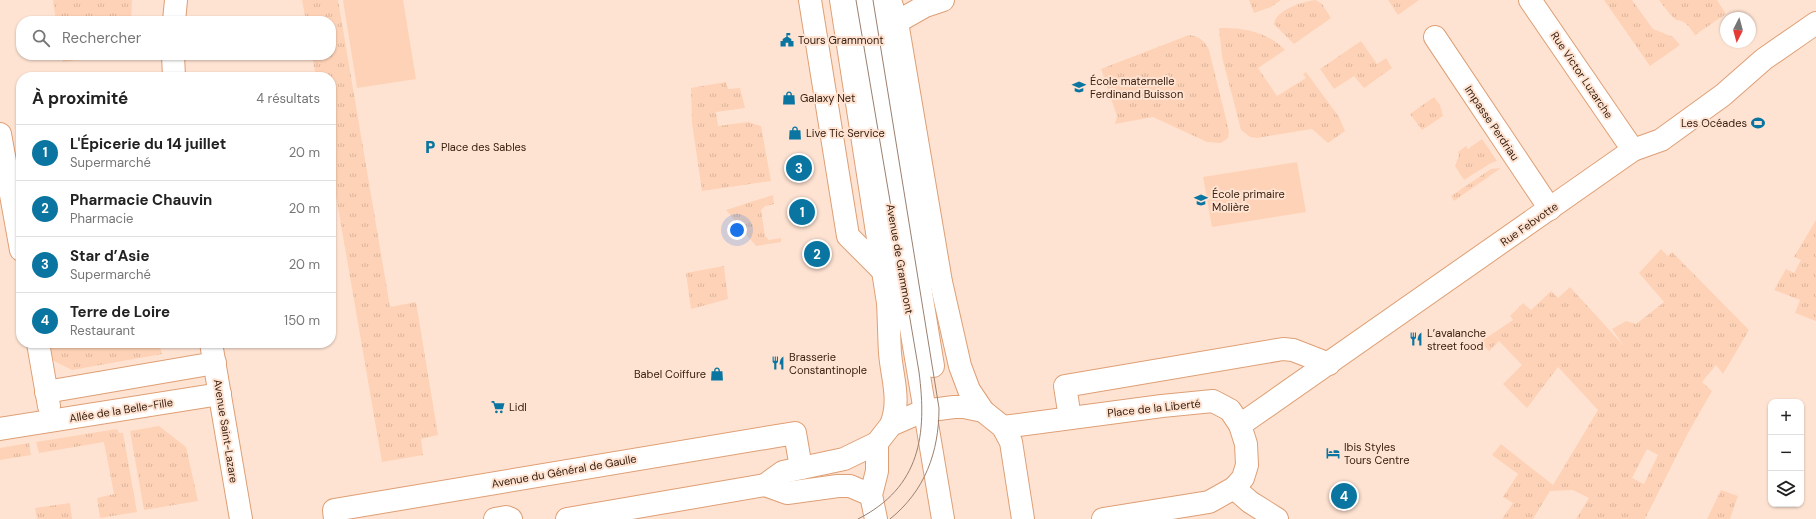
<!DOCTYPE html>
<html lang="fr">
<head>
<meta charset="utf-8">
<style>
  :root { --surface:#fff; --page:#f2f2f2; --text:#222; --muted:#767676; --line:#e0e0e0; --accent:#0a75a0 }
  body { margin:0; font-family:"DM Sans",sans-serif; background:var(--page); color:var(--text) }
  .controls { position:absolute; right:12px; bottom:12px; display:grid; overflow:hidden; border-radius:8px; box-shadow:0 1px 3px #0004 }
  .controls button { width:36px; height:36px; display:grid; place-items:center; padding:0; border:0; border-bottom:1px solid var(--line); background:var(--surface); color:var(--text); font:20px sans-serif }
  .compass { position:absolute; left:1720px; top:12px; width:36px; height:36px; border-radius:50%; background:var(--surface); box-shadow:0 1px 3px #0004; rotate:186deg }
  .you { position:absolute; left:737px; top:230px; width:14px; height:14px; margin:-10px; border:3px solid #fff; border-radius:50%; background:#1a73e8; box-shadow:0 0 0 6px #1a73e833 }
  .badge { display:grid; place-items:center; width:26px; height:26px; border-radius:50%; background:var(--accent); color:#fff; font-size:13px; font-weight:700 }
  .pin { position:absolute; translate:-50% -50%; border:2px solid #fff; box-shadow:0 1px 4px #0006 }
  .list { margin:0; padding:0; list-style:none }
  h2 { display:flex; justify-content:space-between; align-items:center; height:52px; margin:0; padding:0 16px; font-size:17px }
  h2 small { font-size:13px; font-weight:400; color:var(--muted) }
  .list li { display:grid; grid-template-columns:26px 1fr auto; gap:12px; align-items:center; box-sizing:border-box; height:56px; padding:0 16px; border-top:1px solid var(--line) }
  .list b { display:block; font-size:15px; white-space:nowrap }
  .list p { margin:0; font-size:13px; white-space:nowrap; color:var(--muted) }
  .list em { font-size:13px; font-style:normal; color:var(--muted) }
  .icon { flex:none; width:22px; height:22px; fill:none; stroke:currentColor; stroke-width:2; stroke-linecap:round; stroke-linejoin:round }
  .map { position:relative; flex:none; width:1816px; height:519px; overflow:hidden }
  .search { position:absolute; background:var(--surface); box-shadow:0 1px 3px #0004; left:16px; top:16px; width:320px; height:44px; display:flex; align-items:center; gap:10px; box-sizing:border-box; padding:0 14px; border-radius:16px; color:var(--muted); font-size:15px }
  .panel { position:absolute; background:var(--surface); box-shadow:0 1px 3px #0004; left:16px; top:72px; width:320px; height:276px; border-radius:16px }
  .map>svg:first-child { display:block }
  .grass { fill:url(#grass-tufts); fill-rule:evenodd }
  .garden { fill:#fed2b6 }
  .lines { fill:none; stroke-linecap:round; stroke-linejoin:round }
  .minor-casing { stroke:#de9f75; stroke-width:24 }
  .major-casing { stroke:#de9f75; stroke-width:24 }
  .minor { stroke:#fff; stroke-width:22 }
  .major { stroke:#fff; stroke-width:22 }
  .tram { stroke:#9a806f; stroke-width:1 }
  .labels { text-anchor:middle; stroke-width:4; stroke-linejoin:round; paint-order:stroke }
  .poi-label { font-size:11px; fill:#3a2110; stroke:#ffe3d2; text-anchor:start }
  .street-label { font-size:11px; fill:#3a2110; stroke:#ffe3d2 }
</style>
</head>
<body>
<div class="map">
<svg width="1816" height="519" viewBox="0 0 1816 519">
  <defs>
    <pattern id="grass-tufts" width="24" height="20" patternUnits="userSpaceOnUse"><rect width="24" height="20" fill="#fed2b6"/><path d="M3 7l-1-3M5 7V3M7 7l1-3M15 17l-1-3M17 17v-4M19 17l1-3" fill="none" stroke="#dab49b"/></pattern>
  </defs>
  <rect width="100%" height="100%" fill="#ffe3d2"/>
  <g class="grass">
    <path d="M53,0H132L131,21H56Z"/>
    <path d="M302,0H338L390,307L416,302L438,435L421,439L423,455L382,462L331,167V77H316L312,55H331V21H306Z"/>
    <path d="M1249,0H1281L1271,7L1254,13Z"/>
    <path d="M1316,0L1322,4L1331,18L1294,44L1274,24C1275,10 1304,1 1316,0Z"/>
    <path d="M1388,0H1419L1398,15Z"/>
    <path d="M1604,0H1632L1653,29L1673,37L1680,45L1650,66Z"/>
    <path d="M1659,0H1717L1726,14L1695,35C1689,27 1687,21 1676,20L1669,13Z"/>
    <path d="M1219,28C1243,27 1268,32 1285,50L1258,68L1277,96L1306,78L1303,74L1306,72L1339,117L1345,131L1328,143L1312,129L1257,138L1250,137L1241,130L1222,57Z"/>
    <path d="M1189,35C1200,37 1204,40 1209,50L1229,131L1228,138L1221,143L1207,142L1153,117L1115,124L1117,116L1101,69Z"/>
    <path d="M1361,41L1377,64L1386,58L1392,68L1364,88L1354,76L1334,89L1320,69Z"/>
    <path d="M62,55H108L63,62Z"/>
    <path d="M726,82L728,89L740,88L745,108L716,112L718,126L748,122L761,126L771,181L702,191L692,123L691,88Z"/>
    <path d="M1434,97L1440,105L1443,116L1422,130L1410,114Z"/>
    <path d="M1482,139L1497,161L1491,163L1464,180L1455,166L1459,155L1458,152L1466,146L1468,149Z"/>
    <path d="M1501,168L1454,201L1451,196L1491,169Z"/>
    <path d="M773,195L774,204L765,206L761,210L765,236L769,240L781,238V242L756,246L726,210Z"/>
    <path d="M1816,220V321L1795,313L1800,300L1774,290L1786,269L1794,273L1801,260L1794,257Z"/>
    <path d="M1661,249L1668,256L1672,252L1749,330L1723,374L1716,365L1702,382L1712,391L1688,433L1645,519H1576L1589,498L1573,490L1550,491L1533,519H1502L1513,503L1503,497L1518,474L1492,455L1501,444L1553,485L1598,410L1558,367L1527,408L1503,384L1522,365L1499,341L1489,351L1480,342L1513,320L1510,316L1523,303L1531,310L1551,291L1558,298L1570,287L1624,346L1612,329L1626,321L1636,324L1664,302L1639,273ZM1647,449L1658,455L1644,484L1632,478Z"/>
    <path d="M724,266L728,299L691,309L686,273Z"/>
    <path d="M49,343H61L62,348L94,343H159L162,354L72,370L52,360Z"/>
    <path d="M159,426L186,447L198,501L144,510L130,431Z"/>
    <path d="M117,429L119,433H123L137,512L100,518L97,498L114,494L104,442L39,453L36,442Z"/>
    <path d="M29,443L31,455L0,460V448Z"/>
    <path d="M1721,490L1738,496L1730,519H1707Z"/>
    <path d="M70,503L72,519H37L35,508Z"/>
  </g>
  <g class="garden">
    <path d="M343,0H403L416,79L357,88Z"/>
    <path d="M1297,162L1306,212L1212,227L1203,177Z"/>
  </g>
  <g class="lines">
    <g class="minor-casing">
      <g id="minor">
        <path d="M810,0L848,236L883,271"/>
        <path d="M856,0L943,519"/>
        <path d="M873,0L933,366"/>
        <path d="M1530,0L1633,150"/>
        <path d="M174,21L176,0"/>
        <path d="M897,22L925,6L943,0"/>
        <path d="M1435,37L1550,209"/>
        <path d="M173,55L174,77"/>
        <path d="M0,134L21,250"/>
        <path d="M38,343L49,406"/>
        <path d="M211,343L241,519"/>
        <path d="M46,392L215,363"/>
        <path d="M1070,418L1065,386L1283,349L1293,350L1329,364"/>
        <path d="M1240,425L1633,150L1661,140L1723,95L1764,59L1816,23"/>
        <path d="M1003,427L1162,406L1213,401L1230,410L1240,425L1246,444L1247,465L1243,478L1234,488L1209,502L1103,519"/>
        <path d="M0,429L220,394"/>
        <path d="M1234,488L1250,502L1277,519"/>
        <path d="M335,519L334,510L795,433L801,468"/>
      </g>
    </g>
    <g class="major-casing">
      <g id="major">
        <path d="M841,0L888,303C889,320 889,336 890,353C892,378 901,400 891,425"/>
        <path d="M890,0L897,22L941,282L960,366L969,390L983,411"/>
        <path d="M765,485L787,493L838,486H850L871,495"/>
        <path d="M495,519L506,517L511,519"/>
        <path d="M567,519L765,485L783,472L844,459L877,443"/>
        <path d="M876,519L871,495L877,471V443L891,425L923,411L954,407H964L983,411L1003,427L1011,442L1023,519"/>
      </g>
    </g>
    <use href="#minor" class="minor"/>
    <use href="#major" class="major"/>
    <g class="tram">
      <path d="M856,0L919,372C927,434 921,487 858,519"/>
      <path d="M873,0L939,408C939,452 925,491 890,519"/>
    </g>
  </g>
  <defs>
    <g id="civic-bare" transform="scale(1.08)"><path d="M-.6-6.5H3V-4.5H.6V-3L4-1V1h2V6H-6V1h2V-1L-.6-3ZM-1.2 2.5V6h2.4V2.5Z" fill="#0a75a0" stroke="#ffe3d2" stroke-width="2.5" paint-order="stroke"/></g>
    <g id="school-bare" transform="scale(1.08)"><path d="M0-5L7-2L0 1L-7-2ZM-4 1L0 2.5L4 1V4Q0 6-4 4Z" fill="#0a75a0" stroke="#ffe3d2" stroke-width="2.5" paint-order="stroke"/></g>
    <g id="shop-bare" transform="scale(1.08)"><path d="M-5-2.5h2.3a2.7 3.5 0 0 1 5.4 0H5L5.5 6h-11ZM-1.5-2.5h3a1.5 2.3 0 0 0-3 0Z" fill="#0a75a0" stroke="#ffe3d2" stroke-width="2.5" paint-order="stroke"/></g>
    <g id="stadium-bare" transform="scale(1.08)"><path d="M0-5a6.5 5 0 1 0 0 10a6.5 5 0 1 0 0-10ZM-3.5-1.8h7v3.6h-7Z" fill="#0a75a0" stroke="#ffe3d2" stroke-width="2.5" paint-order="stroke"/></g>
    <g id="parking-bare" transform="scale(1.08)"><path d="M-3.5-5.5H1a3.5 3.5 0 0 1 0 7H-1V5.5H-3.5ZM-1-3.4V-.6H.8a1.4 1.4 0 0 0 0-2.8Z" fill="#0a75a0" stroke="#ffe3d2" stroke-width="2.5" paint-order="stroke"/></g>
    <g id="restaurant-bare" transform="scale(1.08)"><path d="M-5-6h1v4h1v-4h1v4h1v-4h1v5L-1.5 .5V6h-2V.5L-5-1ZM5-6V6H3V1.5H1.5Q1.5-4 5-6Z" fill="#0a75a0" stroke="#ffe3d2" stroke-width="2.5" paint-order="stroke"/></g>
    <g id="supermarket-bare" transform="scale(1.08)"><path d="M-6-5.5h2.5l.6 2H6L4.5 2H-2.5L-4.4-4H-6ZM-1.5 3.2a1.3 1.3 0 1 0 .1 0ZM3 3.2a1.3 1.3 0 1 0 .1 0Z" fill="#0a75a0" stroke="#ffe3d2" stroke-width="2.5" paint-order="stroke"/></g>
    <g id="hotel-bare" transform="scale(1.08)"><path d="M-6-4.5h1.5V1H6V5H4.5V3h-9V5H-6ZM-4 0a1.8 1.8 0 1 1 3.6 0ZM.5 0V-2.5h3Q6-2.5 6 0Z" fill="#0a75a0" stroke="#ffe3d2" stroke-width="2.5" paint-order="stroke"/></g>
  </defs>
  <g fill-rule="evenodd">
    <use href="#civic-bare" x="787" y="40"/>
    <use href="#school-bare" x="1079" y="87"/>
    <use href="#shop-bare" x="789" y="98"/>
    <use href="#stadium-bare" x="1758" y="123"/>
    <use href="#shop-bare" x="795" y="133"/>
    <use href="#parking-bare" x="430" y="147"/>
    <use href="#school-bare" x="1201" y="200"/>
    <use href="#restaurant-bare" x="1416" y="339"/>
    <use href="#restaurant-bare" x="778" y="363"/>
    <use href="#shop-bare" x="717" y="374"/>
    <use href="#supermarket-bare" x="498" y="407"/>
    <use href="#hotel-bare" x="1333" y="453"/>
  </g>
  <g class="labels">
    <g class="poi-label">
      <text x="798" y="44">Tours Grammont</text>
      <text x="1090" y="85">École maternelle<tspan x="1090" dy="13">Ferdinand Buisson</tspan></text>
      <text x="800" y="102">Galaxy Net</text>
      <text x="1747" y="127" text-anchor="end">Les Océades</text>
      <text x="806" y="137">Live Tic Service</text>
      <text x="441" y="151">Place des Sables</text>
      <text x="1212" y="198">École primaire<tspan x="1212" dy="13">Molière</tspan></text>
      <text x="1427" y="337">L’avalanche<tspan x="1427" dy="13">street food</tspan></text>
      <text x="789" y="361">Brasserie<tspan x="789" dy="13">Constantinople</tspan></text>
      <text x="706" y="378" text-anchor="end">Babel Coiffure</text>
      <text x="509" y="411">Lidl</text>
      <text x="1344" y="451">Ibis Styles<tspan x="1344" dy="13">Tours Centre</tspan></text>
    </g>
    <g class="street-label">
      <text transform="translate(1582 75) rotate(56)" y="4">Rue Victor Luzarche</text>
      <text transform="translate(1492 123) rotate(56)" y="4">Impasse Perdriau</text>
      <text transform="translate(1529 224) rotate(-35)" y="4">Rue Febvotte</text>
      <text transform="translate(900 259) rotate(80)" y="4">Avenue de Grammont</text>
      <text transform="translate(1154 408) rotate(-6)" y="4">Place de la Liberté</text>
      <text transform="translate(121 410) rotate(-9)" y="4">Allée de la Belle-Fille</text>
      <text transform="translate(226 431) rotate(81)" y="4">Avenue Saint-Lazare</text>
      <text transform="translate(564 471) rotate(-10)" y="4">Avenue du Général de Gaulle</text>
    </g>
  </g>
</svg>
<div class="controls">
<button>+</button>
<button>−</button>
<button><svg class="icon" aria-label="layers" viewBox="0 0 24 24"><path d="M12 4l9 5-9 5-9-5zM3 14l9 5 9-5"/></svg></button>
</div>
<svg class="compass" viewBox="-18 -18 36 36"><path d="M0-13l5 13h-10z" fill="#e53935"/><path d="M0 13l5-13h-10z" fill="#767676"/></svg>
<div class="you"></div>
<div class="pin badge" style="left:802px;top:212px">1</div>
<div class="pin badge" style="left:817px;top:254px">2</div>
<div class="pin badge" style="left:799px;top:168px">3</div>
<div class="pin badge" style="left:1344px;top:496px">4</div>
<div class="search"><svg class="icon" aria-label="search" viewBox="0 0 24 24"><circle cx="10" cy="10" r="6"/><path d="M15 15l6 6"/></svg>Rechercher</div>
<section class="panel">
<h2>À proximité<small>4 résultats</small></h2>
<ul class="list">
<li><span class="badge">1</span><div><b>L'Épicerie du 14 juillet</b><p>Supermarché</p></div><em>20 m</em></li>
<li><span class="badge">2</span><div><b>Pharmacie Chauvin</b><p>Pharmacie</p></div><em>20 m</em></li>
<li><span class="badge">3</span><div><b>Star d’Asie</b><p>Supermarché</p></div><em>20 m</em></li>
<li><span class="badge">4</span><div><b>Terre de Loire</b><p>Restaurant</p></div><em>150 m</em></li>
</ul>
</section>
</div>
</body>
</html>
